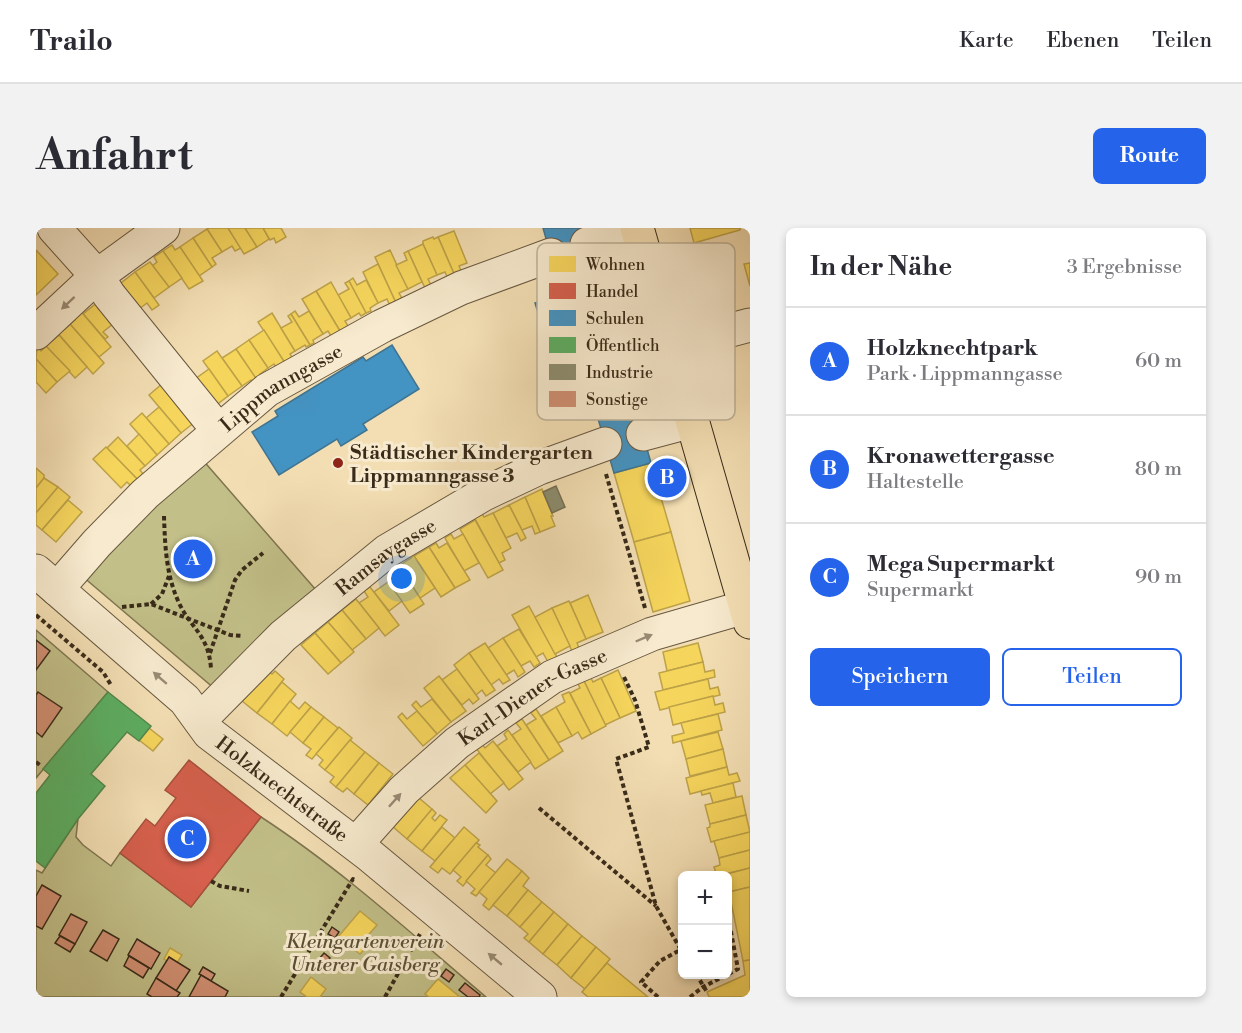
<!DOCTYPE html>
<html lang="de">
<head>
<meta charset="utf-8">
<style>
  :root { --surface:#fff; --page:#f2f2f3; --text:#2b2b33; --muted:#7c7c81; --line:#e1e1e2; --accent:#2563eb }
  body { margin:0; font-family:"Libre Bodoni",serif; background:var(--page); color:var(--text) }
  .controls { position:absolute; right:18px; bottom:18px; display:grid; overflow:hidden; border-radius:9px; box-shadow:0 3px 9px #0003 }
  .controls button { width:54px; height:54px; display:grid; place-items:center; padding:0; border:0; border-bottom:2px solid var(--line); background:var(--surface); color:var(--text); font:30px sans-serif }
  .you { position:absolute; left:366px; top:351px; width:21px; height:21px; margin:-15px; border:4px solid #fff; border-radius:50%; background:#1a73e8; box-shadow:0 0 0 9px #1a73e833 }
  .badge { display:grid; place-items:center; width:39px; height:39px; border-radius:50%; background:var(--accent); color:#fff; font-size:20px; font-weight:700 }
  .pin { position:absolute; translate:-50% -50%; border:3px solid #fff; box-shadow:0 2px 6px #0006 }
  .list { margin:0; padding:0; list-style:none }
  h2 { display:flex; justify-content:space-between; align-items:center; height:78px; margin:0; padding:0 24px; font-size:26px }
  h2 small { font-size:20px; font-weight:400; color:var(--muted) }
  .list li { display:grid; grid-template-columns:39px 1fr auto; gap:18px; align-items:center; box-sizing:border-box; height:108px; padding:0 24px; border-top:2px solid var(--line) }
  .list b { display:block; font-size:22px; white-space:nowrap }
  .list p { margin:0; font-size:20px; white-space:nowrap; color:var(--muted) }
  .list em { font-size:20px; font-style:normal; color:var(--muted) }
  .actions { display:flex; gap:12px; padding:18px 24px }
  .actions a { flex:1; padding:14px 0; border:2px solid var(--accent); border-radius:9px; text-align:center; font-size:21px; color:var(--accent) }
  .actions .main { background:var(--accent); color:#fff }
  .map { position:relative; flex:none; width:714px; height:769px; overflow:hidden; border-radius:9px }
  header { display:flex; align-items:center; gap:36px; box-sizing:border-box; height:84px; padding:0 30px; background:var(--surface); border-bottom:2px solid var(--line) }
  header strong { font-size:28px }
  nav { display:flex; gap:33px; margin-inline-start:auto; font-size:21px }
  .intro { display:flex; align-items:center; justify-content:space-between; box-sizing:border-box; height:144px; padding:0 36px }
  h1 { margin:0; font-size:42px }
  .button { padding:15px 27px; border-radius:9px; background:var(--accent); color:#fff; font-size:21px; font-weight:700 }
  main { display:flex; gap:36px; padding:0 36px }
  aside { flex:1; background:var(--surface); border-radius:9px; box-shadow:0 3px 9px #0003 }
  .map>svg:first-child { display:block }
  .green { fill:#c2bf88; stroke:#7e7550; stroke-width:1.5 }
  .homes { fill:#f6d55c; stroke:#bda248; stroke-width:1.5 }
  .shops { fill:#d6604d; stroke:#a7503d; stroke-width:1.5 }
  .schools { fill:#4393c3; stroke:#407490; stroke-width:1.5 }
  .public { fill:#5aae61; stroke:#50874b; stroke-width:1.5 }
  .industry { fill:#8c8c6e; stroke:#736f54; stroke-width:1.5 }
  .building { fill:#d08f72; stroke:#392b19; stroke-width:1.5 }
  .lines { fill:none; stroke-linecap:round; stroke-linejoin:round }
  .minor-casing { stroke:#685840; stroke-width:35 }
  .major-casing { stroke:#392b19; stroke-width:35 }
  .path { stroke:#392b19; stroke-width:4; stroke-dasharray:4.5 3; stroke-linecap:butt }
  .minor { stroke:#f7eace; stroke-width:33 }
  .major { stroke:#f3deb3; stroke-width:33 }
  .oneway { fill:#988a74 }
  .poi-dot { fill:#8f2418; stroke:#f7eace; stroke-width:2 }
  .labels { text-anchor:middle; stroke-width:6; stroke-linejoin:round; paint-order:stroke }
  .street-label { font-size:20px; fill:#392b19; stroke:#f7eace }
  .poi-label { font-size:20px; font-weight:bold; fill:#392b19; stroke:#f7eace; text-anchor:start }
  .park-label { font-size:20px; font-style:italic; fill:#5b5035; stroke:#f7eace }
  .key { fill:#f7eace; stroke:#beb198; stroke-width:1.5 }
  .key-label { font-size:16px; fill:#392b19 }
</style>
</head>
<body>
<header>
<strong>Trailo</strong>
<nav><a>Karte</a><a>Ebenen</a><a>Teilen</a></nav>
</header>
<div class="intro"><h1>Anfahrt</h1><a class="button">Route</a></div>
<main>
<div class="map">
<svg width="714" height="769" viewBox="0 0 714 769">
  <rect width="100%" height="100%" fill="#f3deb3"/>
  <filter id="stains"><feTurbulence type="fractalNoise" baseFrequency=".00333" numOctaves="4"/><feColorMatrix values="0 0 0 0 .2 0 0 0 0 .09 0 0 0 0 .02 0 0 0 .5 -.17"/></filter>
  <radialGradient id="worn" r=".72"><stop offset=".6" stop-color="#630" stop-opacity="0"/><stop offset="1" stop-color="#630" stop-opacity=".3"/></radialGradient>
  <g class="green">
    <path d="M165,230L280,362L179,461L46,348Z"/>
    <path d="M0,402L72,464L0,550Z"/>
    <path d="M225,589C305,641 377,707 450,769H0V642L6,645L42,591L40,609L47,617L75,638L84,625L155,679Z"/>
  </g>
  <g class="homes">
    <path d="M173,0H192L205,20L199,23L196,18L186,24L171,1Z"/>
    <path d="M192,0H209L221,19L208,26Z"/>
    <path d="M209,0H227L233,11L221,19Z"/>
    <path d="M227,0H245L250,9L240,15L238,10L234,12Z"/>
    <path d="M654,0H704V2L658,15Z"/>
    <path d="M171,1L186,24L176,30L180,36L176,39L157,10Z"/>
    <path d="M418,3L431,35L423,38L426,45L419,48L402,9Z"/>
    <path d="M397,9L398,11L402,9L419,48L412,51L409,44L401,47L387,16V13Z"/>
    <path d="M157,10L176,39L163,48L144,19Z"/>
    <path d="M387,16L401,47L392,51L395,57L389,60L372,23Z"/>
    <path d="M136,17L139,22L144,19L167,53L153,61L127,23Z"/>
    <path d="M0,22L22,46L0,67Z"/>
    <path d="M354,22L372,61L363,65L367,72L360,75L339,29Z"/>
    <path d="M127,23L146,50L133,59L116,38L121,34L118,29Z"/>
    <path d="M372,23L386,54L372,61L360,37L371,32L368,25Z"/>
    <path d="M114,34L133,59L118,70L99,44Z"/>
    <path d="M714,35V58L708,36Z"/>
    <path d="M342,36L360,75L354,78L351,71L342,75L327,44Z"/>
    <path d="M99,44L123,77L116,82L111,75L103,81L85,55Z"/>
    <path d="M317,50L321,57L330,52L342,75L334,80L335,83L330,85L313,53Z"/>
    <path d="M313,53L330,85L325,88L323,85L315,90L302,67L313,61L309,55Z"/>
    <path d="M295,54L315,90L309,93L312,98L304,103L280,63Z"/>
    <path d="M280,63L304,103L295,108L292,103L287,106L266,71Z"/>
    <path d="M68,69L78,95L67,104L72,109L69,111L47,86Z"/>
    <path d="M43,81L75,119L63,129L34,96L39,92L35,88Z"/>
    <path d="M259,83L263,89L273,83L287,106L277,112L278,115L274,117L255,86Z"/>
    <path d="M236,85L259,123L254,126L257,131L249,135L222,94Z"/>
    <path d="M255,86L274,117L270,119L269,117L259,123L245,100L256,94L252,88Z"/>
    <path d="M25,96L29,101L34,96L68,135L57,146L19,102Z"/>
    <path d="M228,102L249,135L241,141L238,136L232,140L213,112Z"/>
    <path d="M23,107L51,139L39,150L10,118Z"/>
    <path d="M213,112L232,140L224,146L226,148L221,152L200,121Z"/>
    <path d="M1,118L5,123L10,118L34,143L21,154L0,131Z"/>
    <path d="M200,121L221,152L217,155L215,152L206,158L186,130Z"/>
    <path d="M181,123L206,158L192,168L167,133Z"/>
    <path d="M0,131L21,154L10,165L0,154Z"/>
    <path d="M173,141L192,168L179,178L159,151Z"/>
    <path d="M127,155L159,194L145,205L113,167Z"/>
    <path d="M123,179L145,205L133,216L110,190Z"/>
    <path d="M106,185L133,216L121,227L94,196Z"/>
    <path d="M103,206L121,227L109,238L91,218Z"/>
    <path d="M82,209L109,238L104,242L107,246L102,252L71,220Z"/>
    <path d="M70,219L102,252L95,258L91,254L85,260L57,231Z"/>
    <path d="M615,235L635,304L598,314L578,245Z"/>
    <path d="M0,240L8,247V250L0,260Z"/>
    <path d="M8,250L22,259L0,285V260Z"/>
    <path d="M22,259L34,269L6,302L0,297V285Z"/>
    <path d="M506,261L517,288H515L519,298L504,304L489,269Z"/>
    <path d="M489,269L504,304L499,306L496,298L486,302L473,277Z"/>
    <path d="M32,272L46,284L20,314L6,302Z"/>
    <path d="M473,277L490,310L485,313L481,305L470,310L457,285Z"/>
    <path d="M445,283L448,289L457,285L475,320L466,325L469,332L463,335L437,287Z"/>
    <path d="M439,292L467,342L452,350L424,301Z"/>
    <path d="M635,304L654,373L617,384L598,314Z"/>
    <path d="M415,306L418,311L427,306L443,335L428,343L409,310Z"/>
    <path d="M400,315L403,320L411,315L434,352L419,360L393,319Z"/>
    <path d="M393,319L419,360L405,369L378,328Z"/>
    <path d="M378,328L399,360L384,370L363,338Z"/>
    <path d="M363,338L388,376L374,385L352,354L360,348L356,343Z"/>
    <path d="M352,354L366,373L353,383L338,364Z"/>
    <path d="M334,359L363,397L349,408L323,375L332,369L328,363Z"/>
    <path d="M552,367L567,404L550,411L534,375Z"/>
    <path d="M320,371L343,400L330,411L306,382Z"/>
    <path d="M533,373L550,411L541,415L543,420L536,423L516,380Z"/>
    <path d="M493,378L521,429L512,434L507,425L500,429L476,387Z"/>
    <path d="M516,380L534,418L519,426L499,389Z"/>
    <path d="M306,382L330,411L316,422L292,394Z"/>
    <path d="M292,394L318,424L305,435L279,405Z"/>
    <path d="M483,401L504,435L498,439L494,433L485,438L467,410Z"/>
    <path d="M279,405L305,435L292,446L265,417Z"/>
    <path d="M467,410L489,444L482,449L478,442L470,447L452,420Z"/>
    <path d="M449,415L474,452L467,456L463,451L455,457L433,425Z"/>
    <path d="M662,415L667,434L631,443L627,424Z"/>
    <path d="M433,425L459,462L450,468L446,462L440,467L418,437Z"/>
    <path d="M667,434L669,444L678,442L679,449L627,462L623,445Z"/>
    <path d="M421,441L443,471L437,476L433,471L426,477L406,452Z"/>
    <path d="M582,442L600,483L584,490L565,450Z"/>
    <path d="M232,443L236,446L239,443L248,451L221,485L206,473Z"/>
    <path d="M403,448L430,483L415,494L388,460Z"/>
    <path d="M554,448L557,454L565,450L584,490L569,497L547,451Z"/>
    <path d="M547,451L570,498L555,506L534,465L544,460L541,454Z"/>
    <path d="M672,451L674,461L682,459L684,467L624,482L619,464Z"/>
    <path d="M246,454L260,466L236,496L221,485Z"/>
    <path d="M533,464L555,506L546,511L542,504L536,508L520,479L529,474L526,467Z"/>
    <path d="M677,468L679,477L687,475L689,484L637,497L633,479Z"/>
    <path d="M396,471L415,494L401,506L376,477L380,473L385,479Z"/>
    <path d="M254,473L263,481L269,474L275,479L251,508L236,496Z"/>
    <path d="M275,479L288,489L267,515L254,504Z"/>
    <path d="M520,479L536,508L522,515L505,488Z"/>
    <path d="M500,481L527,523L513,532L490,497L500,491L495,485Z"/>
    <path d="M381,483L401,506L387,518L362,489L366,485L371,491Z"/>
    <path d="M682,486L686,502L637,515L636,508L648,505L645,495Z"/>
    <path d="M288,489L302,500L276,531L270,527L275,521L267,515Z"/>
    <path d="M486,491L513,532L499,541L476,507L485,501L480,495Z"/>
    <path d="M303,499L316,510L289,542L283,537L287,532L280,526Z"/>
    <path d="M113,500L127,511L117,523L103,512Z"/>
    <path d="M472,502L495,534L482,544L461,518L471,511L468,506Z"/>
    <path d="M682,504L687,521L650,531L645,513Z"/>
    <path d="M314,512L329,524L300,559L294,554L298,549L289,542Z"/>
    <path d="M457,513L487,551L473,562L439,519L445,515L449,520Z"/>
    <path d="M687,521L691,539L654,548L650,531Z"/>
    <path d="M329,524L343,535L318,566L311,560L307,564L300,559Z"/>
    <path d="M443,525L468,555L454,566L429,537Z"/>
    <path d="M343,535L357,546L332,577L318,566Z"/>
    <path d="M429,537L461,573L450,585L414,550Z"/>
    <path d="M691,539L693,547L701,545L704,553L654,566L650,550Z"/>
    <path d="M697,555L700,569L677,575L674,565L666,567L665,563Z"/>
    <path d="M706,568L710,587L674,596L669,577Z"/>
    <path d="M383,570L396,581L371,611L356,598Z"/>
    <path d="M396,581L400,585L396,590L399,593L404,587L411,592L386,623L371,611Z"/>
    <path d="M710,587L714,604L675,614L671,600L674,599V596Z"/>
    <path d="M406,599L419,610L399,633L386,623Z"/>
    <path d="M428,599L443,612L414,646L406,640L402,645L394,639Z"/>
    <path d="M714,604V622L683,630L678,613Z"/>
    <path d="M440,615L444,617L442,619L452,627L427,658L421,653L425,649L417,642Z"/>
    <path d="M714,622V640L681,648L678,639L684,637L683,630Z"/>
    <path d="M452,627L455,631L450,637L460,645L440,668L435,665L439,661L430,653Z"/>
    <path d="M471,631L486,643L453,682L447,677L451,671L443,664Z"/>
    <path d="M714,640V659L692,664V648L687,647Z"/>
    <path d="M486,643L493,650L487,658L492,662L471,688L457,677Z"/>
    <path d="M714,659V732L707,733L693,664Z"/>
    <path d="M492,662L506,674L484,699L471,688Z"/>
    <path d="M506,674L518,684L493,714L488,710L492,706L484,699Z"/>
    <path d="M324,683L341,697L328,712L333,716L324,726L302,709Z"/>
    <path d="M518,684L532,696L507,726L493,714Z"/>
    <path d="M532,696L546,708L521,737L507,726Z"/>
    <path d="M546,708L560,719L535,750L521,737Z"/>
    <path d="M560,719L574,731L549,761L535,750Z"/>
    <path d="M134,720L146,727L141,735L133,729L131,733L128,731Z"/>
    <path d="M714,732V769H673L671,764L709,747L707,733Z"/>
    <path d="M571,735L612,769H552L546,764Z"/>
    <path d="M275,749L290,761L284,769H271L264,764Z"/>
    <path d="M402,751L424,769H393L389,766Z"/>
  </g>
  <path class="shops" d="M153,532L225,589L155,679L84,625L110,591L119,598L140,570L129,562Z"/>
  <g class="schools">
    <path d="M507,0H547L564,56L526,67Z"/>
    <path d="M564,56L573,88L579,87L592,131L586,133L596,167L546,181L523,103L509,107L499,75Z"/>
    <path d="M356,117L383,161L327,196L331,202L305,218L301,211L243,247L216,204L242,188L239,183L327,129L330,133Z"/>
    <path d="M596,167L615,235L578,245L558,177Z"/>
  </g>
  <path class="public" d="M72,464L115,498L103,513L91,504L55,546L69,558L42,591L9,640L0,633V565L14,547L7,541Z"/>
  <path class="industry" d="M520,258L529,279L516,285L507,264Z"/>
  <g class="building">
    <path d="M0,412L14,423L0,442Z"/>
    <path d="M2,464L26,480L6,509L0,504V467Z"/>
    <path d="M6,657L25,668L6,701L0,698V668Z"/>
    <path d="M35,686L51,694L39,716L23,707Z"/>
    <path d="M296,699L303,704L299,710L292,706Z"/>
    <path d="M67,702L83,711L71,733L54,723Z"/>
    <path d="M24,708L39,716L34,724L19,715Z"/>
    <path d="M101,711L124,725L115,741L92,727Z"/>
    <path d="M288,725L294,730L290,736L283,731Z"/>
    <path d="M93,728L113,740L107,750L88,738Z"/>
    <path d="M133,729L154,742L140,763L120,750Z"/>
    <path d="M167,739L179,746L175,753L163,746Z"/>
    <path d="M410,741L418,747L413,754L405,748Z"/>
    <path d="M165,747L192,763L189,769H153Z"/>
    <path d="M120,750L144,765L141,769H116L111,766Z"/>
    <path d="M429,755L444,767L443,769H432L423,762Z"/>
  </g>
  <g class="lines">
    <g class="minor-casing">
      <g id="minor">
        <path d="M18,0L61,48L73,67L182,202"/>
        <path d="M551,16L601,2"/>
        <path d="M0,105L61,48L127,0"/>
        <path d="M635,118L714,97"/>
        <path d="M607,206L656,193"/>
        <path id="s1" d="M0,343L149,472L173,505L332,626L504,769"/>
        <path id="s2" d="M21,361L61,315L109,266L231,162L346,98L425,60L515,27"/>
        <path id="s3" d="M164,492L247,408L351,323L448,266L503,240L569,216"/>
        <path id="s4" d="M320,616L368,562L421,515L516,449L616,406L709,379"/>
      </g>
    </g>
    <g class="major-casing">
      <path id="major" d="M601,0L714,394"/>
    </g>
    <g class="path">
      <path d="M570,246L609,380"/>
      <path d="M128,288C129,318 130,347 143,375C156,402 172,406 175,440"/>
      <path d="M115,376L126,366L133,348"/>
      <path d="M86,379L115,376L194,407L207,408"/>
      <path d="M0,387L67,444L75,457"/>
      <path d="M174,425L199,352L206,342L227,325"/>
      <path d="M588,449L599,472L613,519L580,531L620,678L646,724"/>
      <path d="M0,534L5,538"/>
      <path d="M503,580L620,678"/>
      <path d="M175,653L184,658L213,663"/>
      <path d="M660,746L671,764"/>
      <path d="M245,769L317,651L319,652"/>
      <path d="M349,769L384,706"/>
      <path d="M622,769L605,754L624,733L646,721"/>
      <path d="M654,769L667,759L702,741L695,704L692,705"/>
    </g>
    <use href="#minor" class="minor"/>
    <use href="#major" class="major"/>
  </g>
  <defs><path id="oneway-solid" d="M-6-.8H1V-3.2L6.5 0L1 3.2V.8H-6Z" transform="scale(1.5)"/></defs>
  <g class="oneway">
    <use href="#oneway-solid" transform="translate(32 75) rotate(137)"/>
    <use href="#oneway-solid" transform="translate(608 410) rotate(-23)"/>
    <use href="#oneway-solid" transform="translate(124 450) rotate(-139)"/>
    <use href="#oneway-solid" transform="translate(359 572) rotate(-48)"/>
    <use href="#oneway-solid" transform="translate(459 731) rotate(-140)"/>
  </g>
  <circle class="poi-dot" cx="302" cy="235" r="6"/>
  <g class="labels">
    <g class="street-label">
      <text dy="7" stroke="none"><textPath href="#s2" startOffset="303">Lippmanngasse</textPath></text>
      <text dy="7" stroke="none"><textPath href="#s3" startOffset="248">Ramsaygasse</textPath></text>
      <text dy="7" stroke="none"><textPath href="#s4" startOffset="232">Karl-Diener-Gasse</textPath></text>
      <text dy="7" stroke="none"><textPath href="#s1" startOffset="330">Holzknechtstraße</textPath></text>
    </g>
    <g class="poi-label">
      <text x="314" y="231">Städtischer Kindergarten<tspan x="314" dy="23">Lippmanngasse 3</tspan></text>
    </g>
    <g class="park-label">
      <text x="329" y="720">Kleingartenverein<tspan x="329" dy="23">Unterer Gaisberg</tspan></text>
    </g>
  </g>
  <rect x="501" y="15" width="198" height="177" rx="9" class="key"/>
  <rect x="513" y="28" width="27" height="16" fill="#f6d55c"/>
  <rect x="513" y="55" width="27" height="16" fill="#d6604d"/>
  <rect x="513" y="82" width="27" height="16" fill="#4393c3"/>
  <rect x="513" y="109" width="27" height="16" fill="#5aae61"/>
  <rect x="513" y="136" width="27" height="16" fill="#8c8c6e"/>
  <rect x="513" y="163" width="27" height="16" fill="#d08f72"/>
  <g class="key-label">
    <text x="550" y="42">Wohnen</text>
    <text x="550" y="69">Handel</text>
    <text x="550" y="96">Schulen</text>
    <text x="550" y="123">Öffentlich</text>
    <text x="550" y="150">Industrie</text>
    <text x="550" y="177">Sonstige</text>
  </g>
  <rect width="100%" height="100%" filter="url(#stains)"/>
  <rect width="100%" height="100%" fill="url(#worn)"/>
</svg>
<div class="controls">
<button>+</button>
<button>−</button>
</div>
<div class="you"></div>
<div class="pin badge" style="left:157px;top:331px">A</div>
<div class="pin badge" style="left:631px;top:250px">B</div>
<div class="pin badge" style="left:151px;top:611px">C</div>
</div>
<aside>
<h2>In der Nähe<small>3 Ergebnisse</small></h2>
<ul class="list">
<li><span class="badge">A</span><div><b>Holzknechtpark</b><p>Park · Lippmanngasse</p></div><em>60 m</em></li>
<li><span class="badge">B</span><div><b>Kronawettergasse</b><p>Haltestelle</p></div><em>80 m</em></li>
<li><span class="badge">C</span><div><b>Mega Supermarkt</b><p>Supermarkt</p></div><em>90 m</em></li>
</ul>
<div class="actions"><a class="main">Speichern</a><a>Teilen</a></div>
</aside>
</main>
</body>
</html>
